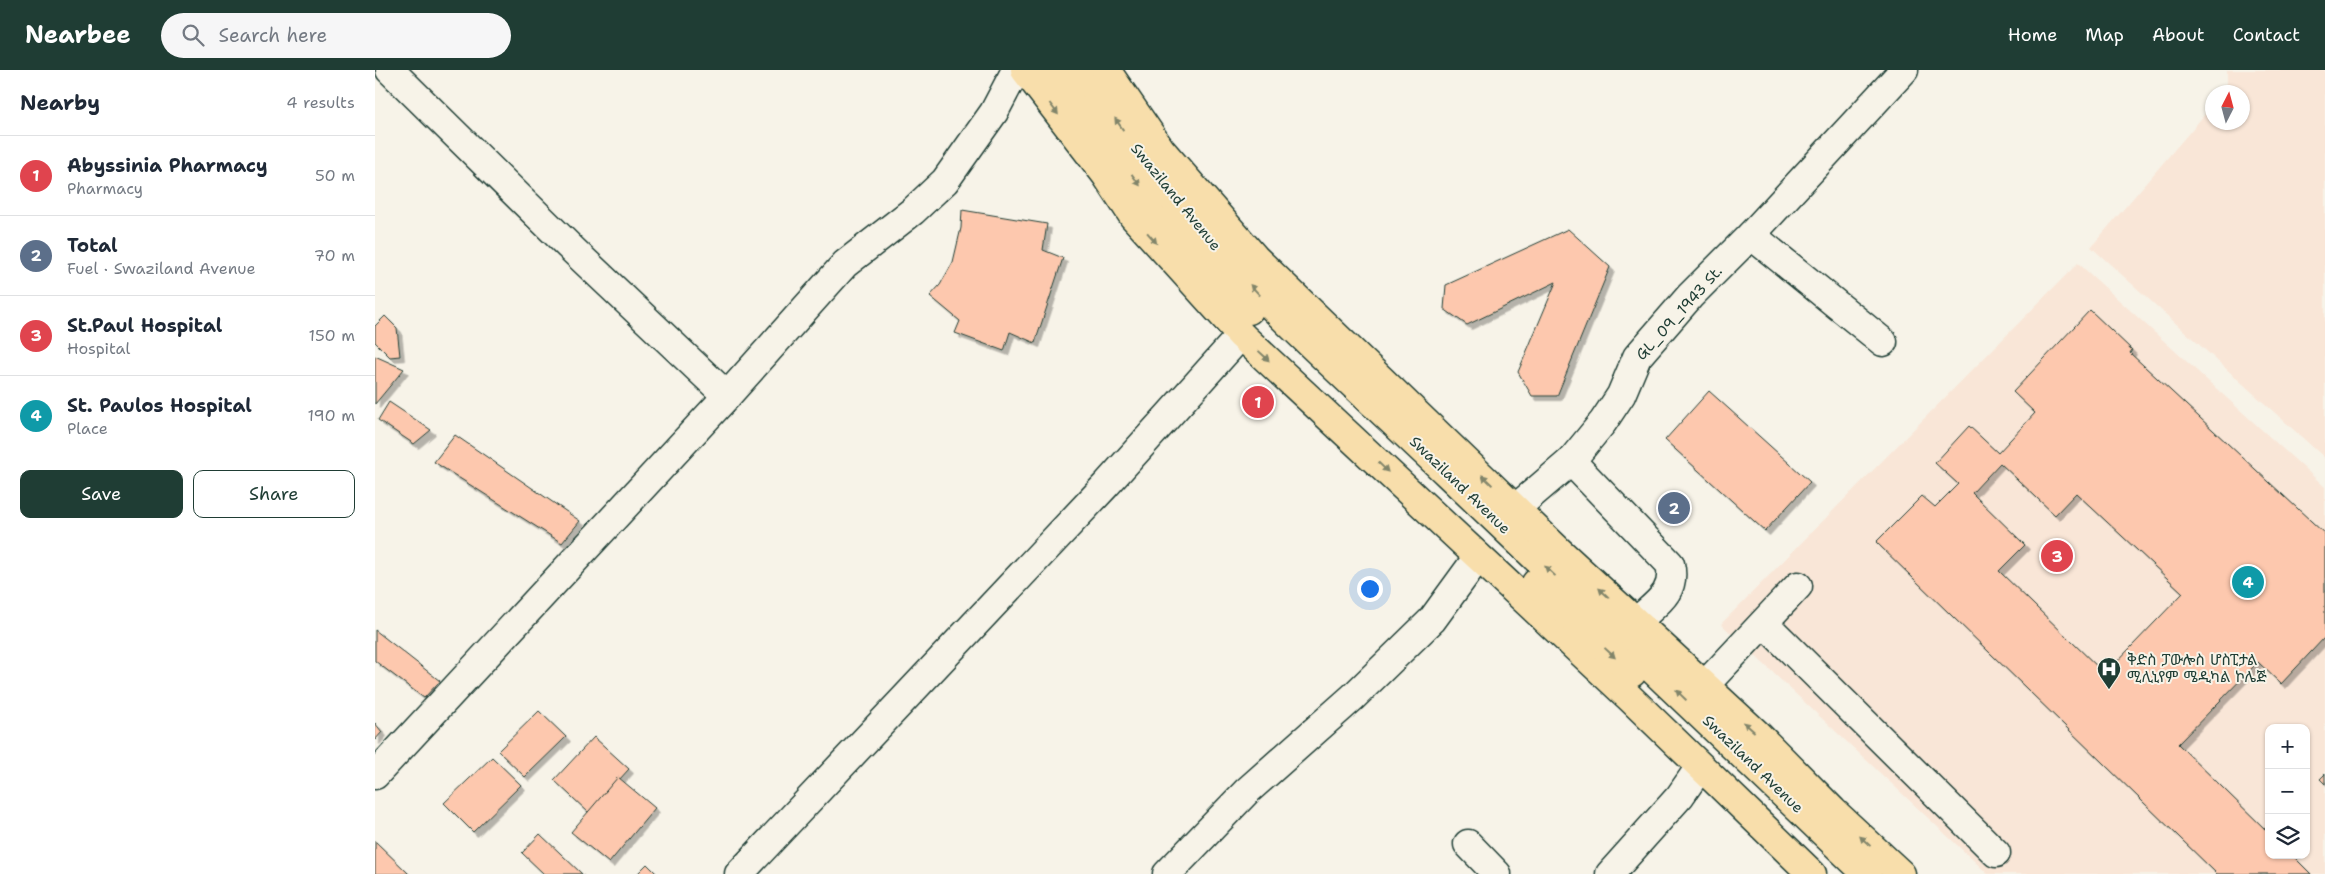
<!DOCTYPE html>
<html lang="en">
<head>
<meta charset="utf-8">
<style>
  :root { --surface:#fff; --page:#f6f6f7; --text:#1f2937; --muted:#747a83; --line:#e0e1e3; --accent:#1f3d34 }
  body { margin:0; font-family:"Shantell Sans","Noto Sans Ethiopic",sans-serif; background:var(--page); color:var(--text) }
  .controls { position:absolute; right:15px; bottom:15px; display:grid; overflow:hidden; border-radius:10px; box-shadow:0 1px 4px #0004 }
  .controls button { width:45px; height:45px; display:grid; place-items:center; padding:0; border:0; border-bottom:1px solid var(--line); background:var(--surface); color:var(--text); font:25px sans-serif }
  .compass { position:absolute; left:1830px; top:15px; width:45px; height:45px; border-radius:50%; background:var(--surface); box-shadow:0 1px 4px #0004; rotate:6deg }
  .you { position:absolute; left:994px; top:518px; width:18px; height:18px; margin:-12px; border:4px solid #fff; border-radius:50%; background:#1a73e8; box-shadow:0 0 0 8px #1a73e833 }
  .badge { display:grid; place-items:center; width:32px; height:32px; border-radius:50%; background:var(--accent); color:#fff; font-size:16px; font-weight:700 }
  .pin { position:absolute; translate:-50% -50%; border:2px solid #fff; box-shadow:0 1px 5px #0006 }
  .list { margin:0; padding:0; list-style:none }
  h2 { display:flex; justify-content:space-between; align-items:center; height:65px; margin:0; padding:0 20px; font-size:21px }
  h2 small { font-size:16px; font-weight:400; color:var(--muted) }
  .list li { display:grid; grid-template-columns:32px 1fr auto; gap:15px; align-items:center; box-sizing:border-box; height:80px; padding:0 20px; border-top:1px solid var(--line) }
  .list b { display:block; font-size:19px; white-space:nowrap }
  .list p { margin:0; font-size:16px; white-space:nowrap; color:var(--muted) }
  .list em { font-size:16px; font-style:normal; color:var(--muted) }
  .actions { display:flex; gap:10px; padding:15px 20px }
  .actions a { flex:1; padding:11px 0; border:1px solid var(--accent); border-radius:10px; text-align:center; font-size:18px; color:var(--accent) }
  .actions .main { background:var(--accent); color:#fff }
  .icon { flex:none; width:28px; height:28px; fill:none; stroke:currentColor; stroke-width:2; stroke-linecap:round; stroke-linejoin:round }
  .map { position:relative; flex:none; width:1950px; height:804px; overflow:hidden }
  header { display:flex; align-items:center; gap:30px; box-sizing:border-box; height:70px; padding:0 25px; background:var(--accent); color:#fff }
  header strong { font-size:24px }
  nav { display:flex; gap:28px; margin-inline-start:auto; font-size:18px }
  .search { width:350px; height:45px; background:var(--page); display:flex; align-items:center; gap:12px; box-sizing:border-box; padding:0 18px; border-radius:28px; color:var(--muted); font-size:19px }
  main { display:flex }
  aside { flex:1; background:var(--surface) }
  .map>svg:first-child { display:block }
  .built { fill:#f9e6d7; fill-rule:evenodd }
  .building { fill:#fdc8ae; stroke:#1f3d34; fill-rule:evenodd; filter:url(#shadow) }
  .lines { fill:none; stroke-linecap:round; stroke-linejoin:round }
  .minor-casing { stroke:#1f3d34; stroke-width:31 }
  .major-casing { stroke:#1f3d34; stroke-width:31 }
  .minor { stroke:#f7f3e8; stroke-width:28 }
  .major { stroke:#f8deab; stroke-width:28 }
  .oneway { fill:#81856a }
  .labels { text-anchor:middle; stroke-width:4; stroke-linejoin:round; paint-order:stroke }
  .street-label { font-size:15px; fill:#1f3d34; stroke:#f7f3e8 }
  .poi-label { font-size:15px; fill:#1f3d34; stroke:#f7f3e8; text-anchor:start }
</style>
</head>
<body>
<header>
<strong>Nearbee</strong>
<div class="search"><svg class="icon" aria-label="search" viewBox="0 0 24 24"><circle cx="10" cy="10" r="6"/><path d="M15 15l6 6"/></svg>Search here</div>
<nav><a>Home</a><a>Map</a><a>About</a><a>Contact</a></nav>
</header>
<main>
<aside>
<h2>Nearby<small>4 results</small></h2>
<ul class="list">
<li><span class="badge" style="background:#e0444e">1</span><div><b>Abyssinia Pharmacy</b><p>Pharmacy</p></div><em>50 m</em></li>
<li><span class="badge" style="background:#5c6f8a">2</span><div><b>Total</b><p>Fuel · Swaziland Avenue</p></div><em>70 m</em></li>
<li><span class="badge" style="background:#e0444e">3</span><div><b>St.Paul Hospital</b><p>Hospital</p></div><em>150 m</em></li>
<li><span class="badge" style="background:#0f9aa8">4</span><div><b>St. Paulos Hospital</b><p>Place</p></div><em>190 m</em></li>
</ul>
<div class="actions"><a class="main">Save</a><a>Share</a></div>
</aside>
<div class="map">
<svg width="1950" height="804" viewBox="0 0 1950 804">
  <defs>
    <filter id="shadow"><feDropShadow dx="4.5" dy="4.5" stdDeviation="0" flood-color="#0004"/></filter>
  </defs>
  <rect width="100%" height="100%" fill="#f7f3e8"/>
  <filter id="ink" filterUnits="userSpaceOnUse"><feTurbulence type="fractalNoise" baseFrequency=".02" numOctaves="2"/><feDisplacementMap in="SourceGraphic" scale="10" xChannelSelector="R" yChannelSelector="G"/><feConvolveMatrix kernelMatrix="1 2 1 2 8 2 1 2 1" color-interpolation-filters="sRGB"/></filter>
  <g filter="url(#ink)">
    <g class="built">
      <path d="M1852,0H1950V388L1716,177L1837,36L1838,52H1868V22H1849L1852,19Z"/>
      <path d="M1703,193L1950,417V804H1613L1346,554ZM1894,658H1931V785H1894Z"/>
    </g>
    <g class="building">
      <path d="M587,140L672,154L668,180L688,188L660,273L635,262L629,281L580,263L585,251L555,226L565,215L578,192L586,158Z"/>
      <path d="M1193,159L1235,197L1182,326H1157L1143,302L1181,212L1092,255L1069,239L1071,215Z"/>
      <path d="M1715,240L1757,280L1755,283L1950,464V567L1906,614L1883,592L1803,674L1894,763V785H1917L1936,804H1842L1501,472L1547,426L1560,437L1583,414L1560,393L1594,356L1623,383L1660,343L1638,322ZM1625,393L1680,445L1701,423L1808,523L1730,604L1624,501L1650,475L1597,423Z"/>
      <path d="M10,246L22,258L25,286L15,287L0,272V256Z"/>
      <path d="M0,286L29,299L0,334Z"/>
      <path d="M1334,321L1435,412L1390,461L1290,370Z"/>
      <path d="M14,332L56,360L39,374L3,350Z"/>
      <path d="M80,365L205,451L187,473L59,392Z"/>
      <path d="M0,560L65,611L49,628L0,591Z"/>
      <path d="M164,641L191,667L150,707L123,681Z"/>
      <path d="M0,653L7,662L0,670Z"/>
      <path d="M219,667L254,699L214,743L179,710Z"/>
      <path d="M117,687L146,715L98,762L69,733Z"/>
      <path d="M1950,704V714L1945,709Z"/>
      <path d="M243,707L280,738L234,793L196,762Z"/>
      <path d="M165,764L207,804H169L147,783Z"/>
      <path d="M0,771L34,804H0Z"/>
      <path d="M272,794L282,804H262Z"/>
    </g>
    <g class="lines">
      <g class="minor-casing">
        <g id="minor">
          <path d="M15,0L199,181L352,326"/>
          <path d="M1376,165L1508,272"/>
          <path d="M1196,391L1295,494C1302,523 1280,534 1261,552"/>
          <path d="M1141,438L1196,391L1228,352L1246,325L1262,287L1315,226L1376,165L1529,0"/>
          <path d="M1389,553L1621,783"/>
          <path d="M1329,616L1423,516"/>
          <path d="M0,705L352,326L470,194L538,141L570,111L619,42L641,0"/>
          <path d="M1093,774L1122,804"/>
          <path d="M364,804L731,415L866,265"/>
          <path d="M792,804L872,721L978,627L1057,550L1103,487"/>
          <path d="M1235,804L1305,726L1325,697"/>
        </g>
      </g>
      <g class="major-casing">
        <g id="major">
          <path d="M650,0L731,105L758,146L866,265L1255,628L1437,804"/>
          <path d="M681,0L783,139L830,195L874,240"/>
          <path d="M707,0C743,53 778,107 820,155C899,245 989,323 1074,405C1213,539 1353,671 1492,804"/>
          <path d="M731,0L786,80L880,188L1184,481L1381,663L1458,741L1526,804"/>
          <path d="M1161,513L1257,603"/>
        </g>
      </g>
      <use href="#minor" class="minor"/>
      <use href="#major" class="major"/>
    </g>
    <defs><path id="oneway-solid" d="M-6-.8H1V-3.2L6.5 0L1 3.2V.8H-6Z" transform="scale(1.25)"/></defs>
    <g class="oneway">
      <use href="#oneway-solid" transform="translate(679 39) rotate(53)"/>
      <use href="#oneway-solid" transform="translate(744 54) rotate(-125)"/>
      <use href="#oneway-solid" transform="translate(761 110) rotate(54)"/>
      <use href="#oneway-solid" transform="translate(777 168) rotate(49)"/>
      <use href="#oneway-solid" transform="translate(880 220) rotate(-133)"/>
      <use href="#oneway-solid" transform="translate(889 286) rotate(43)"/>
      <use href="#oneway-solid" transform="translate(1008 397) rotate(44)"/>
      <use href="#oneway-solid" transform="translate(1112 410) rotate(-136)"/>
      <use href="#oneway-solid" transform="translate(1175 501) rotate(-137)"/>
      <use href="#oneway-solid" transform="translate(1229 523) rotate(-137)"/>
      <use href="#oneway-solid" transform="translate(1235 583) rotate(43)"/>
      <use href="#oneway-solid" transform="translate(1306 625) rotate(-136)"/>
      <use href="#oneway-solid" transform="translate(1374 657) rotate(-138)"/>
      <use href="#oneway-solid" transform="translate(1490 771) rotate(-137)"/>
    </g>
  </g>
  <defs>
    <g id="hospital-pin" transform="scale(1.25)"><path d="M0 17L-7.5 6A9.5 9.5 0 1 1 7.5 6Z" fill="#1f3d34" stroke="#f7f3e8"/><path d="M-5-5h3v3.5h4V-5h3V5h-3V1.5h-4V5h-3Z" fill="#fff"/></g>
  </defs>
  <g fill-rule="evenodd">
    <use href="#hospital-pin" x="1734" y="599"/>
  </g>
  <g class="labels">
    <g class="street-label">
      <text transform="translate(801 127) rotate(51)" y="5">Swaziland Avenue</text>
      <text transform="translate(1304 243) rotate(-48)" y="5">GL_09_1943 St.</text>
      <text transform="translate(1085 415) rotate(44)" y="5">Swaziland Avenue</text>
      <text transform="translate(1378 694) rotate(44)" y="5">Swaziland Avenue</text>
    </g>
    <g class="poi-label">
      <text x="1752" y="595">ቅድስ ፓውሎስ ሆስፒታል<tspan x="1752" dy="17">ሚሊኒየም ሜዲካል ኮሌጅ</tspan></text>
    </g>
  </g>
</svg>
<div class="controls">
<button>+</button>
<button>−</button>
<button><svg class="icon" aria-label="layers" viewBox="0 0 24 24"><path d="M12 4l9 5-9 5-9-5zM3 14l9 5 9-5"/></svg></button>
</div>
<svg class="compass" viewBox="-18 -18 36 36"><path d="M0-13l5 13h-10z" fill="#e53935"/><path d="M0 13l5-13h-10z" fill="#747a83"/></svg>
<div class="you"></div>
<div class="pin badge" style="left:883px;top:332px;background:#e0444e">1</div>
<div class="pin badge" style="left:1299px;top:438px;background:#5c6f8a">2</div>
<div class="pin badge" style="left:1682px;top:486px;background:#e0444e">3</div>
<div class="pin badge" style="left:1873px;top:512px;background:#0f9aa8">4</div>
</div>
</main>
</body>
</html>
